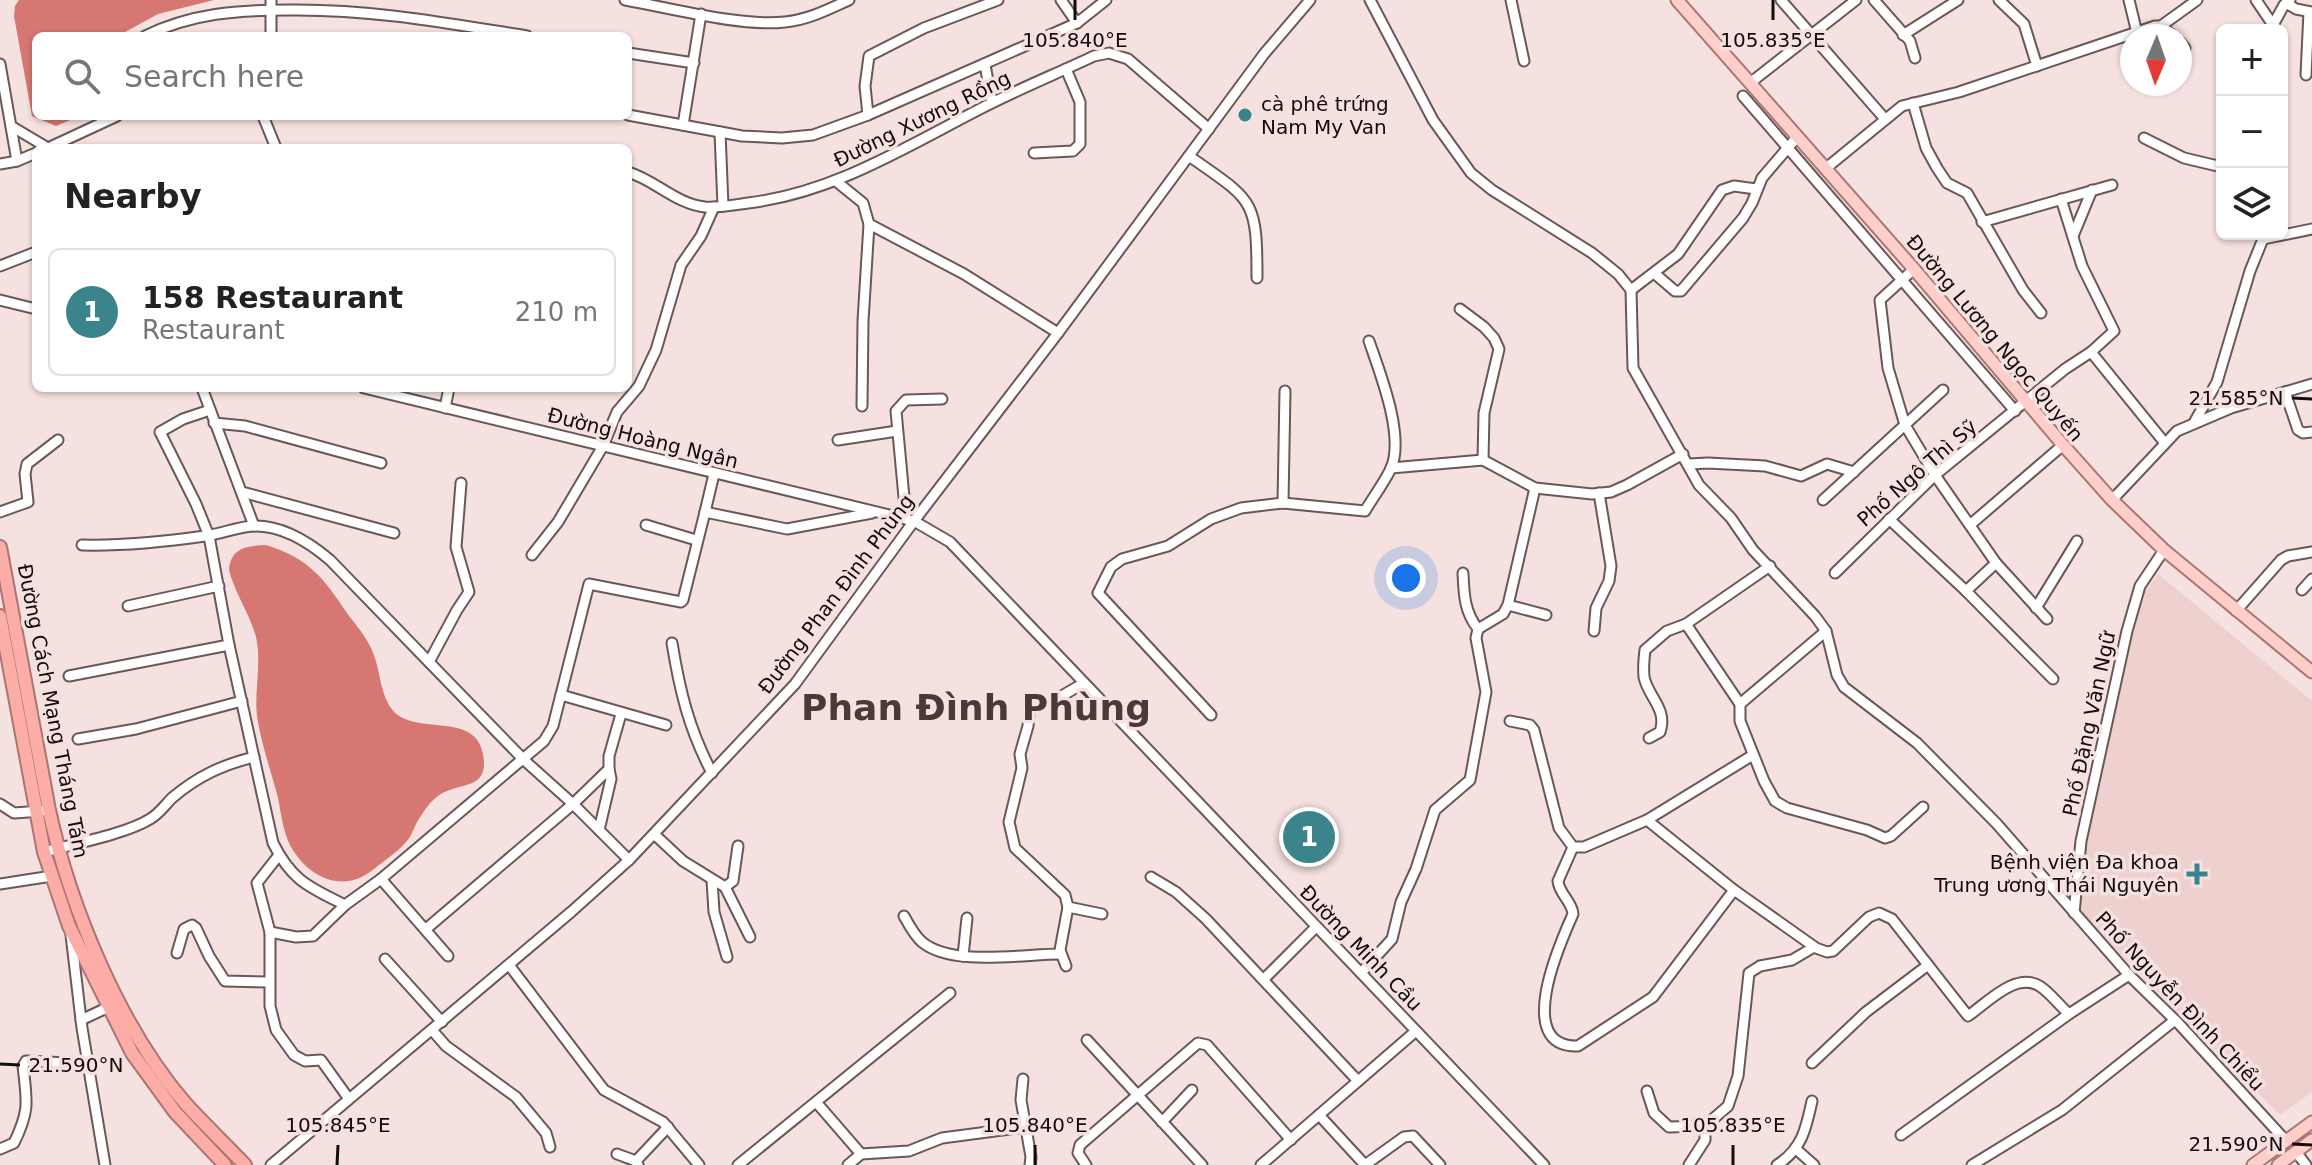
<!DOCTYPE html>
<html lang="en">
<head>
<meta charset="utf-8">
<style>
  :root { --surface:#fff; --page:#f6f6f6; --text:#222; --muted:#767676; --line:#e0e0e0; --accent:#3c848b }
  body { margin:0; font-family:"DejaVu Sans",sans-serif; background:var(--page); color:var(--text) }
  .controls { position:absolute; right:24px; top:24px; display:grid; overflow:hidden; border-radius:12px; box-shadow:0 2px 6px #0004 }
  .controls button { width:72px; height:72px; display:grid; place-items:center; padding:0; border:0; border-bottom:2px solid var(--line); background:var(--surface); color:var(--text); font:40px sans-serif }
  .compass { position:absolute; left:2120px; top:24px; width:72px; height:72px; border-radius:50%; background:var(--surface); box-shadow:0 2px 6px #0004; rotate:182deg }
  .you { position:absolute; left:1406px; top:578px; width:28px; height:28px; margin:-20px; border:6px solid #fff; border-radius:50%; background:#1a73e8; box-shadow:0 0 0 12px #1a73e833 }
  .badge { display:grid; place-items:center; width:52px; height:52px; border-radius:50%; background:var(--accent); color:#fff; font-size:26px; font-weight:700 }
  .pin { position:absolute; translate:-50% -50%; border:4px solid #fff; box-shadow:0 2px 8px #0006 }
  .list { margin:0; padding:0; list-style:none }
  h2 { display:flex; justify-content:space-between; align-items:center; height:104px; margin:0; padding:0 32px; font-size:34px }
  h2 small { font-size:26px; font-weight:400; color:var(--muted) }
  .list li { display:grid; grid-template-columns:52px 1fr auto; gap:24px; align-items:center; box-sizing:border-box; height:128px; margin:0 16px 16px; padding:0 16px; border:2px solid var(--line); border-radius:12px }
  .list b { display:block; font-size:30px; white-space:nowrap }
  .list p { margin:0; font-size:26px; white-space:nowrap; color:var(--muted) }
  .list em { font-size:26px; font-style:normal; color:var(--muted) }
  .icon { flex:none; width:44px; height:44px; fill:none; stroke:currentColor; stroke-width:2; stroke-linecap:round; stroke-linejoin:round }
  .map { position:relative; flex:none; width:2312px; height:1165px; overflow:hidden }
  .search { position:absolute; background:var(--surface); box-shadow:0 2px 6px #0004; left:32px; top:32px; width:600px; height:88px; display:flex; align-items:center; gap:20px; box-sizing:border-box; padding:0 28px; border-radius:12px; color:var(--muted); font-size:30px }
  .panel { position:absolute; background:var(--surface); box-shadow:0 2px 6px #0004; left:32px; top:144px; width:600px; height:248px; border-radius:12px }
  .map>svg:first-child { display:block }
  .built { fill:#eed1ce }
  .water { fill:#d67772 }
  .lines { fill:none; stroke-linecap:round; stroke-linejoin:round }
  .minor-casing { stroke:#695857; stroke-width:13 }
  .major-casing { stroke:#ab7571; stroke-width:15 }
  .highway-casing { stroke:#ab7571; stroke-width:16 }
  .minor { stroke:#fff; stroke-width:9 }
  .major { stroke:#fececa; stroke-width:11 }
  .highway { stroke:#fdada7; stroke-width:12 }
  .ticks { fill:none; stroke:#130c0c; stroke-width:3 }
  .poi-dot { fill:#3c848b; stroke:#f5e1df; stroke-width:3 }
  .labels { text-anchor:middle; stroke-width:7; stroke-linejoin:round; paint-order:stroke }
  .poi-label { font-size:20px; fill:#130c0c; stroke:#f5e1df; text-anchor:start }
  .street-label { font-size:20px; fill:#130c0c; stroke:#f5e1df }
  .town-label { font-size:36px; font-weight:bold; fill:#493937; stroke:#f5e1df }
  .ticks-label { font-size:20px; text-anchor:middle; fill:#130c0c; stroke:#f5e1df; stroke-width:7; stroke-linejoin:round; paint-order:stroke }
</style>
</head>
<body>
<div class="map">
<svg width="2312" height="1165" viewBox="0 0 2312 1165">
  <rect width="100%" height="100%" fill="#f5e1df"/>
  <path class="built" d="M2158,574L2312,701V1092L2280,1115L2078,912L2087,836L2141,597Z"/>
  <g class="water">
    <path d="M19,0H214L158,14L118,36H36V116H80L56,126L32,116L14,16L15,6Z"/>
    <path d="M266,545C308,558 323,577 347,613C355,624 365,635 371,648C380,666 379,688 389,705C408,740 475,708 483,754C490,790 460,782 441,794C433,799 426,807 421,816C416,822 414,830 410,837C401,850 385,860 374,869C343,895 307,877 290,845C283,831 281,813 278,798C271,771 261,743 257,716C254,690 262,663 256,637C250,614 235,594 229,570C231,547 247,546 266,545Z"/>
  </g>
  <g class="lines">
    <g class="minor-casing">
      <g id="minor">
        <path d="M625,0C671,8 741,27 785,22C808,20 829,9 849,0"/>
        <path d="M1061,0L1077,23"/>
        <path d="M1370,0L1433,120L1471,173L1492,190L1592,253L1618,274L1631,290L1633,368L1699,485L1731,518L1753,550L1815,616L1826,631L1837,675L1844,687L1917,743L1997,824L2129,975L2179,1024L2286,1141"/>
        <path d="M1511,0L1524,61"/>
        <path d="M1781,0L1885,119"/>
        <path d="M1874,0L1910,41L1915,58"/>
        <path d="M1999,0L2024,24L2037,66"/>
        <path d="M2129,0L2137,33"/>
        <path d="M2256,0L2273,25V30"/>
        <path d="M2286,3L2296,9L2312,12"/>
        <path d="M2273,25L2284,5L2290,0"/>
        <path d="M2161,26L2197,0"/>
        <path d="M1903,35L1958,0"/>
        <path d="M145,36C192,13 238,10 289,10C372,9 446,23 527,36"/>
        <path d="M271,36V0"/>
        <path d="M2180,42L2185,48"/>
        <path d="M628,53L694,63"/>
        <path d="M0,64L17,161"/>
        <path d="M985,65L992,102"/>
        <path d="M2306,75L2309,12"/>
        <path d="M1750,83L1856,0"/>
        <path d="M1743,96L2015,411"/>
        <path d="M1913,103L1926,148L1937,168L1947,183L1967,193L2023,290L2041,313"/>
        <path d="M628,115L742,136L782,138L813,135L868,115L1077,23L1106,0"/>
        <path d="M868,115L865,86L869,56L924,28L998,0"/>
        <path d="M263,116L276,148"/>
        <path d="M683,125L701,14"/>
        <path d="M11,126L48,148L117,116"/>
        <path d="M720,132L723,206"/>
        <path d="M2144,138L2184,158L2222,167"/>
        <path d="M1034,153L1073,151L1080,144V102L1066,69"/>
        <path d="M1189,156C1253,201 1257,198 1257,278"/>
        <path d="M0,164L17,161L36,153"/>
        <path d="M1825,169L1902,106L1959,92L2155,26H2161L2173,36"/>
        <path d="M628,172C655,180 676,204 705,207C719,208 734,205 748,203C832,193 904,148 978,110C1016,90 1056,74 1094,56L1109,53L1128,59L1209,129"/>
        <path d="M837,182L863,203L869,224L964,274L1058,333"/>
        <path d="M1982,222L2112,185"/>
        <path d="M2073,236L2092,190"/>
        <path d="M2263,239L2312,229"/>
        <path d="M0,266L36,252"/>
        <path d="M1914,269L1880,300L1888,368L1905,425L1935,475L1996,563L2047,619"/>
        <path d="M1654,273L1675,291H1681L1743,218L1752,203L1762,178L1797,137"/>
        <path d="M1631,290L1678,254L1722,190L1734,186L1756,189"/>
        <path d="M0,300L36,309"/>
        <path d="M1460,309L1484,327L1494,338L1499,349L1484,413L1483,460"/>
        <path d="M2091,352L2164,442"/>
        <path d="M202,388L254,526"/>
        <path d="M364,388L914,521L950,542L1544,1165"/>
        <path d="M2285,392L2298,430L2303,433L2312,432"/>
        <path d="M862,406L863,321L869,224"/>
        <path d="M445,408L449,388"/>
        <path d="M210,410L183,419L160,432L196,504L209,536L229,645L273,843C292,881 309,887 345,905L381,879L544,741L553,726L589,584L681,602L683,600L705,512L787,529L872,513"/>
        <path d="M2195,421L2217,382L2250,271L2265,234"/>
        <path d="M214,423L245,426L381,463"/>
        <path d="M838,440L897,431"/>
        <path d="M1689,464L1708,463L1765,466L1801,476L1827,464L1854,472"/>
        <path d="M1391,468L1483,460L1535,488L1592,494L1611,492L1627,485L1683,454"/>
        <path d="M242,492L394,533"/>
        <path d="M1823,500L1943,390"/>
        <path d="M2112,500L2177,431L2231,408L2312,384"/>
        <path d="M1283,503L1285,391"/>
        <path d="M0,512L28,502L25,474L27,464L58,440"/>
        <path d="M705,512L714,474"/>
        <path d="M906,519L896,411L906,400L942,399"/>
        <path d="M1889,519L1966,591L2053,679"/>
        <path d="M1971,524L2063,445"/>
        <path d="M646,525L696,540"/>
        <path d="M82,545C124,546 163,542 205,536C221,534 237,527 253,526C282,525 309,542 330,560L524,760L573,804L629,860"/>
        <path d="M532,555L558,522L603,446L617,412L639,386L656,350L681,265L701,236L714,207"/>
        <path d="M1770,566L1686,624L1740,704V721L1764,781L1775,801L1787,808L1867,830L1885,838L1891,836L1923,807"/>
        <path d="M1463,573C1464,594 1464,611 1478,629"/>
        <path d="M1835,573L1935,475L2065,369L2091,352L2114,331L2082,266L2061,199"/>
        <path d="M2302,590L2312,579"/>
        <path d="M1966,591L1996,563"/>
        <path d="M1508,605L1546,615"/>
        <path d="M128,606L219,586"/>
        <path d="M2036,608L2077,541"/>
        <path d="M2236,611L2281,560L2288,556L2312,552"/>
        <path d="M1594,631L1596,608L1609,581L1611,566L1599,493"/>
        <path d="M672,643C680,692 689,729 712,773"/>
        <path d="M429,662L457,610L469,592L456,547L461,483"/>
        <path d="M69,676L229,645"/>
        <path d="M561,695L666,725"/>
        <path d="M1740,704L1826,631"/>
        <path d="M1211,715L1098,593L1111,567L1122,559L1168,546L1211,519L1241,508L1283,503L1365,511C1372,499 1386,480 1391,468C1405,436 1380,373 1369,341"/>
        <path d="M1510,721L1530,725L1534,730L1559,828L1573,847H1584L1647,820L1753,755"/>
        <path d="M1649,738L1660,732C1668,709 1648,697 1644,677C1643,668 1644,658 1645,650L1667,631L1686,624"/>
        <path d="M78,739L136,729L242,701"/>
        <path d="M0,804L14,813L42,811"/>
        <path d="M1647,820L1734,890L1816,948L1827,952L1833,951L1869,917L1879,913L1892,919L1968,1016C1987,1003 2017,970 2041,987C2051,994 2060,1006 2069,1014"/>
        <path d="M599,830L611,779L609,769"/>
        <path d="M654,834L683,861L725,887L750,937"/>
        <path d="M1573,847L1558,881C1559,894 1572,901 1573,914C1560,943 1513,1048 1578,1046L1653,997L1734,890"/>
        <path d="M44,852C73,844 126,834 150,819C159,814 165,805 172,798C198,776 222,765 254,757"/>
        <path d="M279,855L257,883L270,932V1006L276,1030L294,1055L305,1061L321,1060L349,1099"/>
        <path d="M1151,877L1176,892L1206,919L1358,1081"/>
        <path d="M381,879L448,956"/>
        <path d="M712,880L714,912L727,957"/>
        <path d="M0,884L52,876"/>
        <path d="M725,887L733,881L738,846"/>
        <path d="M1068,907L1102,914"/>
        <path d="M2074,913L2081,841L2127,631L2140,586L2164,550"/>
        <path d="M904,916C909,925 914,935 922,942C952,967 1023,954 1061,954"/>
        <path d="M426,929L573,804L609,769V756L621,714"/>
        <path d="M270,932L296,937L313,936L345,905"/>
        <path d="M71,935L82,1028L105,1165"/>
        <path d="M177,953L184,929L192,925L196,928L209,956L225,981L269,982"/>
        <path d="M963,956L967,918"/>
        <path d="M385,959L442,1022"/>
        <path d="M509,965L604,1090L663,1122L699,1165"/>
        <path d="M1066,966L1060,950L1068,907L1065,895L1015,848L1009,822L1022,768L1020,754L1028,726L1030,705L1053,701L1084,683"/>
        <path d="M1361,973L1392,939L1401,902L1416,869L1435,810L1470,780L1486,692L1476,638L1478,629L1503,614L1508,605L1535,488"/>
        <path d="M1264,979L1316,927"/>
        <path d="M81,1020L113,1005"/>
        <path d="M432,1030L446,1046L516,1097L546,1133L550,1147"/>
        <path d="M1087,1040L1202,1165"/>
        <path d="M1812,1063L1866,1012L1928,965"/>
        <path d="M1023,1079L1021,1100L1031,1157L1030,1165"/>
        <path d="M1647,1091L1654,1113L1669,1127L1705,1126V1140L1689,1165"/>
        <path d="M816,1102L861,1154"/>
        <path d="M1319,1115L1365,1165"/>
        <path d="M1162,1122L1192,1090"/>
        <path d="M1705,1126L1728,1106L1738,1076L1749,973L1760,966L1792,960L1814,947"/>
        <path d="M1901,1135L2069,1014L2129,975"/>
        <path d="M0,1149L14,1143C30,1110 27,1102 23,1066L26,1061L88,1064"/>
        <path d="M1796,1149L1814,1165"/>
        <path d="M2296,1152L2306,1165"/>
        <path d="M617,1154L636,1161"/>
        <path d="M271,1165L571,912L629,860L795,684L914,521L1058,333L1264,54L1310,0"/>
        <path d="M638,1165L636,1161L668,1127"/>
        <path d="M738,1165L950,993"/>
        <path d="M848,1165L861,1154L909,1151L942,1138L1026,1127"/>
        <path d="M1086,1165L1078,1153L1080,1145L1198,1043L1207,1045L1291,1140"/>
        <path d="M1261,1165L1416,1031"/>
        <path d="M1365,1165L1404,1137L1413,1136L1440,1165"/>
        <path d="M1777,1165C1802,1149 1806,1129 1812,1101"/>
        <path d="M1972,1165L2062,1110L2175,1020"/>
      </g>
    </g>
    <g class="major-casing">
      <g id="major">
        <path d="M1677,0L1914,269L2063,445L2112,500L2164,550L2312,672"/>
        <path d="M2253,1165L2312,1122"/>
        <path d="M2278,1165L2312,1140"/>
      </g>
    </g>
    <g class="highway-casing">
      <g id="highway">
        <path d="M0,547L49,810C70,907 120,1028 185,1103C204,1124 225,1144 245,1165"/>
        <path d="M0,616L44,852L69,926L132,1053L175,1112L225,1165"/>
      </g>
    </g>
    <use href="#minor" class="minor"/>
    <use href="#major" class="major"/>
    <use href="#highway" class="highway"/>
  </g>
  <path class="ticks" d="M1075,20V0M1773,20V0M2292,398L2312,399M0,1064L20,1065M2292,1144L2312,1145M337,1165L338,1145M1035,1165V1145M1733,1165V1145"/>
  <g class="poi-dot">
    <circle cx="1245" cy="115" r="8"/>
    <path d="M2193 862h8v8h8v8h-8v8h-8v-8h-8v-8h8z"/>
  </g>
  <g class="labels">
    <g class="poi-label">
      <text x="1261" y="111">cà phê trứng<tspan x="1261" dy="23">Nam My Van</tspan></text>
      <text x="2179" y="869" text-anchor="end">Bệnh viện Đa khoa<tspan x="2179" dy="23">Trung ương Thái Nguyên</tspan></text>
    </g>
    <g class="street-label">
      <text transform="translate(922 119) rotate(-26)" y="7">Đường Xương Rồng</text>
      <text transform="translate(1995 338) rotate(50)" y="7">Đường Lương Ngọc Quyến</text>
      <text transform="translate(643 438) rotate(14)" y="7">Đường Hoàng Ngân</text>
      <text transform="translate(1917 473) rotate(-41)" y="7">Phố Ngô Thì Sỹ</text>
      <text transform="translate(836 594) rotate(-53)" y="7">Đường Phan Đình Phùng</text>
      <text transform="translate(53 711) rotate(79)" y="7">Đường Cách Mạng Tháng Tám</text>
      <text transform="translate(2089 724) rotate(-78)" y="7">Phố Đặng Văn Ngữ</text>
      <text transform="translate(1361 948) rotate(46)" y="7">Đường Minh Cầu</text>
      <text transform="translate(2180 1001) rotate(47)" y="7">Phố Nguyễn Đình Chiểu</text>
    </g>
    <g class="town-label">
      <text x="976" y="720">Phan Đình Phùng</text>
    </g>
  </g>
  <g class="ticks-label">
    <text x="1075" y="47">105.840°E</text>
    <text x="1773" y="47">105.835°E</text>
    <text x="2236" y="405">21.585°N</text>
    <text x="76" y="1072">21.590°N</text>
    <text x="338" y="1132">105.845°E</text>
    <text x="1035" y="1132">105.840°E</text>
    <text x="1733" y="1132">105.835°E</text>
    <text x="2236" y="1151">21.590°N</text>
  </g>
</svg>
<div class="controls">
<button>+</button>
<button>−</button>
<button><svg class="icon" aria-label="layers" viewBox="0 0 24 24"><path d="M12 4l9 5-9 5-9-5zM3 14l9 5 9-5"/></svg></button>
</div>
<svg class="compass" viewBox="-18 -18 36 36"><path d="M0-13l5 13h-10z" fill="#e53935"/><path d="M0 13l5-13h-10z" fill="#767676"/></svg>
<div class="you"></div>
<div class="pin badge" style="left:1309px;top:837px">1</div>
<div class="search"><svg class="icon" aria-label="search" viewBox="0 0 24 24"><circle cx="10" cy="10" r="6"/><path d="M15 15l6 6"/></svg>Search here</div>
<section class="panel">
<h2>Nearby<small></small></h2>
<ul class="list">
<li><span class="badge">1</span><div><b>158 Restaurant</b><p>Restaurant</p></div><em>210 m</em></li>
</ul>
</section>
</div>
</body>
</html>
